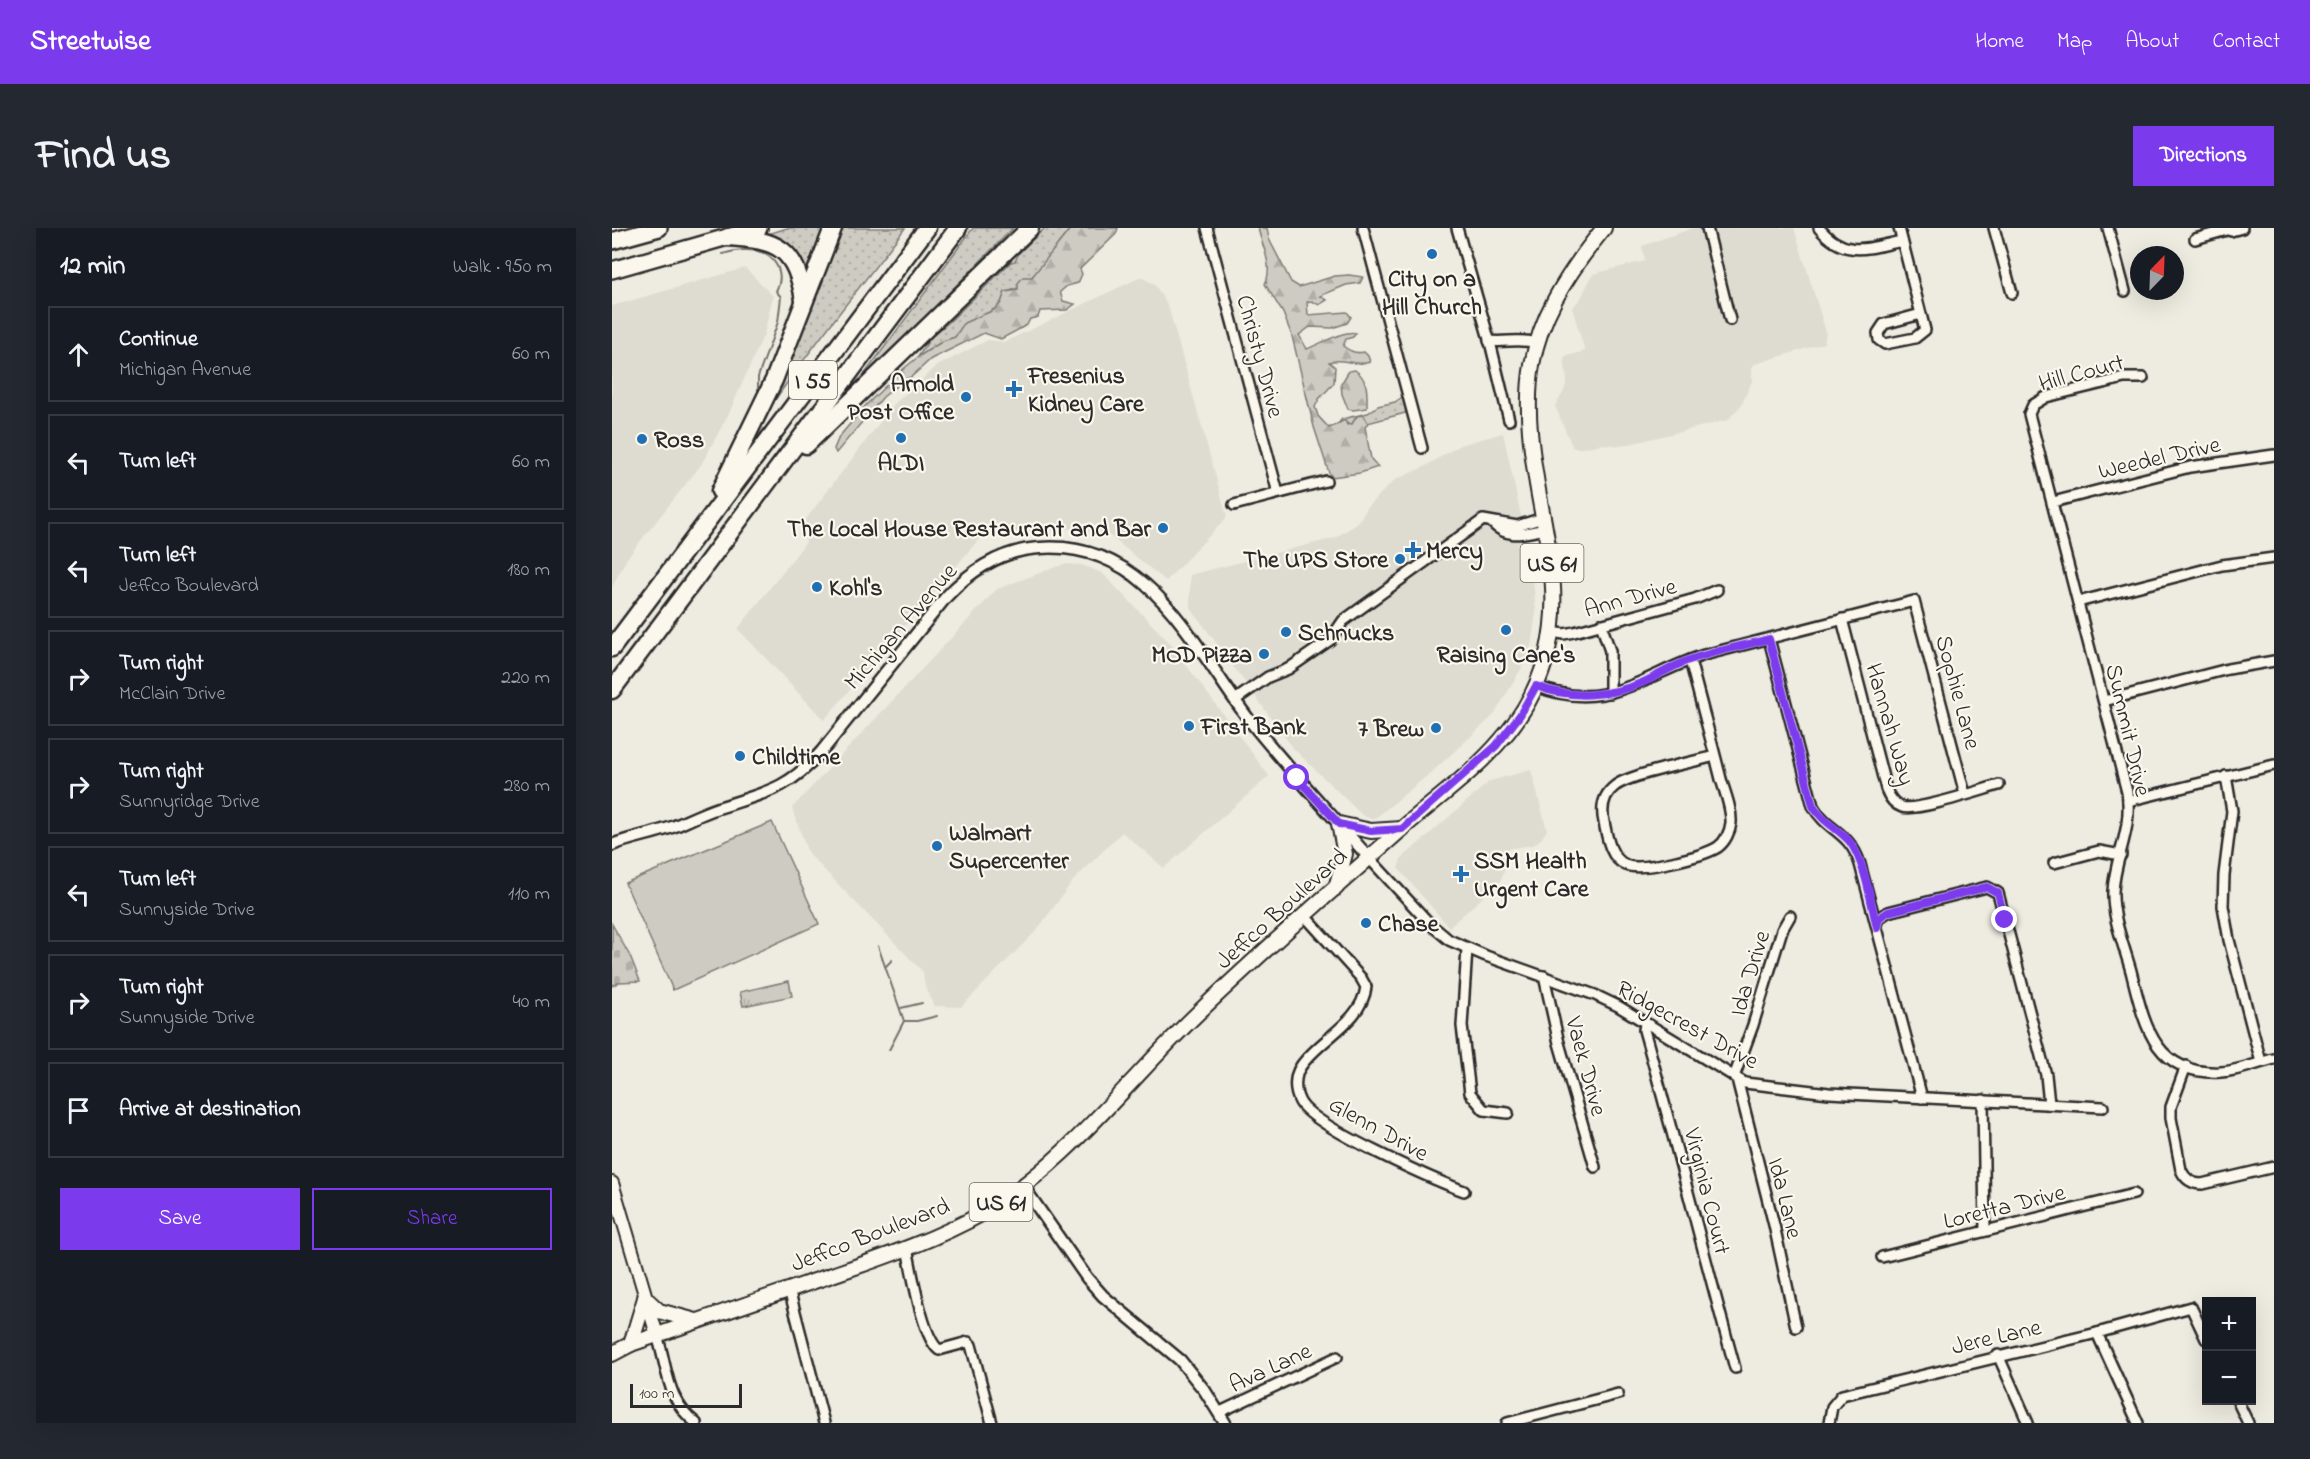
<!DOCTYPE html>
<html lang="en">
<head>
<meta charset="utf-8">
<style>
  :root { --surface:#171b24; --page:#242831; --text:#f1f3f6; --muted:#9ea1a6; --line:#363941; --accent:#7c3aed }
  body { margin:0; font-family:"Indie Flower",sans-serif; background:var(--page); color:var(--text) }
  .controls { position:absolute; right:18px; bottom:18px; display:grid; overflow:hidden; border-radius:0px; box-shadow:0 6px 24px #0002 }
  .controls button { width:54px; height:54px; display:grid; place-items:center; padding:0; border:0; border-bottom:2px solid var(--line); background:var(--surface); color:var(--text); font:30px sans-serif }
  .compass { position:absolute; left:1518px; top:18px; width:54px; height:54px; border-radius:50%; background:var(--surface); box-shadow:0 6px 24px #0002; rotate:23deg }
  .scale { position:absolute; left:18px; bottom:15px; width:112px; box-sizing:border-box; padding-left:6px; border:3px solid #2b2b2b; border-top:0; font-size:16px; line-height:21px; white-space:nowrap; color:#2b2b2b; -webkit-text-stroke:4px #fbf7ec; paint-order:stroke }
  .stop { position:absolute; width:18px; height:18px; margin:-14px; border:4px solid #7c3aed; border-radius:50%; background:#fff }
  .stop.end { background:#7c3aed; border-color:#fff; box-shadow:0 2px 6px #0008 }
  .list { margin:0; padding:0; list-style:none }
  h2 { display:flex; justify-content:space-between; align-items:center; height:78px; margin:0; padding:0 24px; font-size:26px }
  h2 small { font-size:20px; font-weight:400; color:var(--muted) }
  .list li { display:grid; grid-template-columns:39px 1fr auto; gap:18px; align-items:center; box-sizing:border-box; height:96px; margin:0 12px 12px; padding:0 12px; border:2px solid var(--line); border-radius:0px }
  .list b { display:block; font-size:22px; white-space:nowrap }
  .list p { margin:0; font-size:20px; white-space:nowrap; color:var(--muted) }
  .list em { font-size:20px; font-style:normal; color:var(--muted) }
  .actions { display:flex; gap:12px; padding:18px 24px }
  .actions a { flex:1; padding:14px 0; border:2px solid var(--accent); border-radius:0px; text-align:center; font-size:21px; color:var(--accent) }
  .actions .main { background:var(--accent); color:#fff }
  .icon { flex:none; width:33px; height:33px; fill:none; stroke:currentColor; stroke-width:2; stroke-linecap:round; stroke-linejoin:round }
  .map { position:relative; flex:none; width:1662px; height:1195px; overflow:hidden; border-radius:0px }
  header { display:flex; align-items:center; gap:36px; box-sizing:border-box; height:84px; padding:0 30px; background:var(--accent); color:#fff }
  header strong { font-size:28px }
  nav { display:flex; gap:33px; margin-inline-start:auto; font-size:21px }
  .intro { display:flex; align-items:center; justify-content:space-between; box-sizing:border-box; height:144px; padding:0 36px }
  h1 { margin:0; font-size:42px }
  .button { padding:15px 27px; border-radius:0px; background:var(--accent); color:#fff; font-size:21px; font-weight:700 }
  main { display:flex; gap:36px; padding:0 36px }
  aside { flex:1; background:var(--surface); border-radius:0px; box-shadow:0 6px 24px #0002 }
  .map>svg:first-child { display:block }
  .built { fill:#dedbd1 }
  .grass { fill:url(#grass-dots); stroke:#7c7b76; stroke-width:1.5 }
  .forest { fill:url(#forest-firs); stroke:#7c7b76; stroke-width:1.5 }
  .cemetery { fill:url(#cemetery-stones); stroke:#7c7b76; stroke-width:1.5 }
  .park { fill:url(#park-tufts); stroke:#7c7b76; stroke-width:1.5 }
  .pitch { fill:#cecbc2; stroke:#7c7b76; stroke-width:1.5 }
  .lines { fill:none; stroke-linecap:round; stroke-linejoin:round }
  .stream { stroke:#74726e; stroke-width:2 }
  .minor-casing { stroke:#2b2b2b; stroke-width:14 }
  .tertiary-casing { stroke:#2b2b2b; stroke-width:15 }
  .secondary-casing { stroke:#2b2b2b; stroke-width:16 }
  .primary-casing { stroke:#2b2b2b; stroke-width:18 }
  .trunk-casing { stroke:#2b2b2b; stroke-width:20 }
  .motorway-casing { stroke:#2b2b2b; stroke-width:21 }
  .minor { stroke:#fbf7ec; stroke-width:9 }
  .tertiary { stroke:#fbf7ec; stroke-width:10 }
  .secondary { stroke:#fbf7ec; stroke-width:12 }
  .primary { stroke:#fbf7ec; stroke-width:14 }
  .trunk { stroke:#fbf7ec; stroke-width:15 }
  .motorway { stroke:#fbf7ec; stroke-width:16 }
  .route { stroke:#7c3aed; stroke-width:8 }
  .poi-dot { fill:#1f6fb2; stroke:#fbf7ec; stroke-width:2 }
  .labels { text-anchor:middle; stroke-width:4.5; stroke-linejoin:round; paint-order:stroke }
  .shield { fill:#fbf7ec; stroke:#696865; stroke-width:1.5 }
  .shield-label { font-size:22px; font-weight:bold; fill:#2b2b2b }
  .poi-label { font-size:24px; font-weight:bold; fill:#2b2b2b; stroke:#fbf7ec; text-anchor:start }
  .street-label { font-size:24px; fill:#2b2b2b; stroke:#fbf7ec }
</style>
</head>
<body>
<header>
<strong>Streetwise</strong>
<nav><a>Home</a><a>Map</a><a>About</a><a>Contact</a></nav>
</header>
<div class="intro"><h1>Find us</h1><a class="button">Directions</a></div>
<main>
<aside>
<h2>12 min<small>Walk · 950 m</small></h2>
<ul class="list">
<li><svg class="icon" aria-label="ahead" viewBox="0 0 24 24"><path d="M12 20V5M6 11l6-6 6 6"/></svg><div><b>Continue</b><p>Michigan Avenue</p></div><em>60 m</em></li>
<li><svg class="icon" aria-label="left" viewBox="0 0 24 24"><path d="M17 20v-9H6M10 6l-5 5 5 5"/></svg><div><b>Turn left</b></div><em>60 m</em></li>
<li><svg class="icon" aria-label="left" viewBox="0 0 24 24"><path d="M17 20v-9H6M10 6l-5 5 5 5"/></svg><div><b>Turn left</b><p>Jeffco Boulevard</p></div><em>180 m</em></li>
<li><svg class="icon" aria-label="right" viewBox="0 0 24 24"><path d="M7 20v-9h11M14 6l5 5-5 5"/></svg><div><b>Turn right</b><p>McClain Drive</p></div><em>220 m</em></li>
<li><svg class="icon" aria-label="right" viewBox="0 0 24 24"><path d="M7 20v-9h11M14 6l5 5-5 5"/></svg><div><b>Turn right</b><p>Sunnyridge Drive</p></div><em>280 m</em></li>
<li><svg class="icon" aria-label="left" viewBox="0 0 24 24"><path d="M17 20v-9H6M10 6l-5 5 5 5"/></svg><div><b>Turn left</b><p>Sunnyside Drive</p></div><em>110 m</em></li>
<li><svg class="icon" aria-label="right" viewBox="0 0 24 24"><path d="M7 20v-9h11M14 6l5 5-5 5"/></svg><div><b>Turn right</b><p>Sunnyside Drive</p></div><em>40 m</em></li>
<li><svg class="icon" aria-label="arrive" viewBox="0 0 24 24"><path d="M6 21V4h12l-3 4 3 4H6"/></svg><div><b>Arrive at destination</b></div></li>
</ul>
<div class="actions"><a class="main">Save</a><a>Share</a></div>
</aside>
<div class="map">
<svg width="1662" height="1195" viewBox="0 0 1662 1195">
  <defs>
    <pattern id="grass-dots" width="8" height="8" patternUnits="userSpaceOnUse" patternTransform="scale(1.5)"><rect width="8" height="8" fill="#cecbc2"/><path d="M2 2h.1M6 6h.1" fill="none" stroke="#b1aea7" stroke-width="1.8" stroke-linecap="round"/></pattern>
    <pattern id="forest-firs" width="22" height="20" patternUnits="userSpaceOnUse" patternTransform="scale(1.5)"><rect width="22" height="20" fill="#cecbc2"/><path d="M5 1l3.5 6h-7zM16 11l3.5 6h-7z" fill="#b1aea7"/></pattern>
    <pattern id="cemetery-stones" width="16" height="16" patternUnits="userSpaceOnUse" patternTransform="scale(1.5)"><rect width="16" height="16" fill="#cecbc2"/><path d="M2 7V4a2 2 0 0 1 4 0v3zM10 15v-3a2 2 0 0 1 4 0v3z" fill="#b1aea7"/></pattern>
    <pattern id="park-tufts" width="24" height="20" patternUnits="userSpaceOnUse" patternTransform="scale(1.5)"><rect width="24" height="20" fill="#cecbc2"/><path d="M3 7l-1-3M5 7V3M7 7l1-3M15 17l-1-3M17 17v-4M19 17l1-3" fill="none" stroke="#b1aea7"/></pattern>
  </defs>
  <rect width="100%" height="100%" fill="#eeebe0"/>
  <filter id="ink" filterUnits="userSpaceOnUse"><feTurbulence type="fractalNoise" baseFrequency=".0167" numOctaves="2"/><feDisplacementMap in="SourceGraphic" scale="12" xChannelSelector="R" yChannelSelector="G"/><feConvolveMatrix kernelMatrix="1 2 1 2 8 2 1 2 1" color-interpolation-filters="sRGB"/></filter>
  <g filter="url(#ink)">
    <g class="built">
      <path d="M1081,0H1182L1214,104L1212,115L1140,137V153L1130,176L1116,192L1009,218L990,216L971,220H961L943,178L951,165L955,153L952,129L973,123L960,80L969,70L981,46L1033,33L1030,18Z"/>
      <path d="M133,40L161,68L152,106L117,185L89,237L15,330L0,359V78Z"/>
      <path d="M529,49L542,56L556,78L615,289L554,353L498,308L462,300L413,305L374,303L212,492L126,401L194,314L191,295L282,176L325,138L376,112L393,114Z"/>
      <path d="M891,205L920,339L924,385L919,418L909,441L882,487L821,543L761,592L750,587L681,520L578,379V347L723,310L745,296L757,277L783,252L814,238L848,217Z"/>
      <path d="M452,336L470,337L490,345L557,414L657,548L552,640L510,604L460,654L425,702L349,779L322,778L313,758L311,744L196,625L180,580L385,361Z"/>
      <path d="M919,542L935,602L929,611L921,617L893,621L891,628L893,640L888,654L837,699L786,640L789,631L878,553Z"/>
    </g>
    <g class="grass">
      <path d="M175,0H214L194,50L153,7Z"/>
      <path d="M227,0H293C247,61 199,119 156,182Z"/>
      <path d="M361,0H401L328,74L316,91L234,171Z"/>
      <path d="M433,0H459C441,20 420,61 393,64L389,75L382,82L352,95L343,110L331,113L306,129L319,109L337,94L399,34L403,33L407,25Z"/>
      <path d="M792,168L795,180L793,185L756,195L751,187L745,188L740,196H726L730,191L756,185L766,178L783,174Z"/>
    </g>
    <g class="forest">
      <path d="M459,0H506L504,6L468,41L470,46L466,55L455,58L448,64L451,73L463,76L455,82L428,83L426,89L418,91L415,97L389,111L372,105L319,131L299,149L292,152L271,169L224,225L222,221L227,209L254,177L290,142L306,129L331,113L343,109L352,95L382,82L389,75L393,64L406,62V55L411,49H420Z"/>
      <path d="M646,0H655L657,11L679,54L687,59L723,48L737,47L751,49L748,55L734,57L708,68L715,72L707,77L700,73L695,74L696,87L735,84L739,89L735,95L720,100L698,99L687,107L695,121C707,116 733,102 744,105L741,109L734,111L731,118C737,123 744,126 752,124L756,128L758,134C744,139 730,129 717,134L723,139L722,155L707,171L703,179L706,188L717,200L733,192L735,197L740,196L745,188L751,187L756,195L753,199L759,231L766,239L748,245L720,249L717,245L702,199L680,108L671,85L653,56C662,38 650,19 646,0Z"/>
      <path d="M743,142C757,152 755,165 755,180L741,182L736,181L730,166L729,156L737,143Z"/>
    </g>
    <path class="cemetery" d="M0,696L19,730L28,753L7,754L0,758Z"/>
    <path class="park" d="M177,753L180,768L131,778L128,764Z"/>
    <path class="pitch" d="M160,594L207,696L61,762L13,655Z"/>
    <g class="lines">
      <g class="stream">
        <path d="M111,26C130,20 156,18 166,40C169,48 168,56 164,63L169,69L166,94L146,149V167"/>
        <path d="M266,718L292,793L277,822"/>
        <path d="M274,738L280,732"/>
        <path d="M289,780L310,775"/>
        <path d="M292,793H305L325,788"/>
      </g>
      <g class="minor-casing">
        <g id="minor">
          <path d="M595,0L666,265"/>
          <path d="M751,0L810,220"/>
          <path d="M845,0L879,118L897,192"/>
          <path d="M1095,0L1118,92"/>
          <path d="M1207,0C1233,31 1256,20 1290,13"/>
          <path d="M1287,0L1313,102L1303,110L1273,116L1267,112L1266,105L1272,96L1309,86"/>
          <path d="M1382,0L1400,65"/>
          <path d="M1496,0L1513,63"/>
          <path d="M1614,0L1619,3L1630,0"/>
          <path d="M1583,11L1615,2"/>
          <path d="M877,113C894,115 908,110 924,115"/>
          <path d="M1531,150H1512L1434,169L1421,177L1417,186L1515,564C1521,602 1503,628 1501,663C1500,689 1512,718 1519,743C1532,794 1541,848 1609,844C1627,843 1645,835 1662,831"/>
          <path d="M1441,274L1578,239L1662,227"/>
          <path d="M622,277L714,253"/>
          <path d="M880,295C896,312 913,305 933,301"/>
          <path d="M1466,374L1610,337L1662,330"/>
          <path d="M1230,391L1274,561C1277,569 1281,576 1290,579C1304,584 1369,562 1387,557"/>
          <path d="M989,396L998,423V465"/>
          <path d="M940,404L952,406L962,404L1083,371L1105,362"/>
          <path d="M1157,411L1201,578C1215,604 1237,602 1248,636L1310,870"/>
          <path d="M1078,432C1088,472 1099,511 1109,551C1113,565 1120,581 1119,595C1118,604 1113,614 1106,619C1092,628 1029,644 1014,637C998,630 995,609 992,594C989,580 991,567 1003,558C1018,546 1082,534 1103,528"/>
          <path d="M924,458C994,486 1031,447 1092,427L1302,373L1353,566"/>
          <path d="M623,472L656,449L676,441L718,412L731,393L871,292L905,298L931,290"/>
          <path d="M1492,473L1616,441L1662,433"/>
          <path d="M1614,548L1620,583L1612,647L1611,678L1617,712L1649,834"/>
          <path d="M1516,573L1662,537"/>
          <path d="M758,631L818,696L837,712L874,728L983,767L1006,778L1133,855L1217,865L1491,879"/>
          <path d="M1442,635L1487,623L1509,627"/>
          <path d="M692,687L749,750L754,759C750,794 707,811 689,838C682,848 682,863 688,874C702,899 820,951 852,963"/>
          <path d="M1265,697L1267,690L1276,684L1375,659L1386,665L1434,847L1437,876"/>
          <path d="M855,721L850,798L858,865L872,882L896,885"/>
          <path d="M932,748L947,815L983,939"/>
          <path d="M1033,796L1032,802C1064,915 1092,1028 1123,1140"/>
          <path d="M1574,838L1559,879V890L1569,942C1573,951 1580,956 1590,956L1662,939"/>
          <path d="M1122,849L1141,797L1170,702L1178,688"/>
          <path d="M1125,851L1162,997L1184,1099"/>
          <path d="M1371,872L1373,1003"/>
          <path d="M295,1020C300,1043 310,1109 327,1122L356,1114L359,1117L380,1195"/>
          <path d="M1270,1029L1522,966"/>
          <path d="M177,1061L212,1195"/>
          <path d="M1485,1105L1526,1195"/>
          <path d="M45,1107C56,1141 54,1172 84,1195"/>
          <path d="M1386,1127L1416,1195"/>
          <path d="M1625,1172L1636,1195"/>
          <path d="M608,1184L725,1129"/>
          <path d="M895,1195L1006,1166"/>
          <path d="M1217,1195L1220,1179L1230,1167L1485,1105L1579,1079L1594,1111"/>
        </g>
      </g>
      <g class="tertiary-casing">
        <g id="tertiary">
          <path d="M0,617C20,609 42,606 63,598C77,592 91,585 106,580C152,565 176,562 210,523L334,369C359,342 391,322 428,320C538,312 582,420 638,493C676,541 718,585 758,631"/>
          <path d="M411,958L475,1050L491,1068L568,1132L593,1163L613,1195"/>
        </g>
      </g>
      <g class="secondary-casing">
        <path id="secondary" d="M0,955L45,1107"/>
      </g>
      <g class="primary-casing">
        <g id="primary">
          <path d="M724,660L733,626L727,596L759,603L790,601"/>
          <path d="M33,1070L47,1083L84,1093"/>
          <path d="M19,1116L33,1070"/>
          <path d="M0,1126L19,1116C86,1093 153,1070 220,1047C272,1029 323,1012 371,985C456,935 515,853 586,785C652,721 723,660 792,599C824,571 861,545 889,512C911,487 927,458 935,426C947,376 940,338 931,289C906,160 907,105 992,0"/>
        </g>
      </g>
      <g class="trunk-casing">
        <g id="trunk">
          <path d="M0,13L47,0"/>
          <path d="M0,42L147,0"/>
        </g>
      </g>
      <g class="motorway-casing">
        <g id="motorway">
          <path d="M116,9C166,12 184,20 192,72"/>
          <path d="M194,217L418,0"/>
          <path d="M108,263L162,152L221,0"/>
          <path d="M0,420L315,0"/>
          <path d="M0,462L346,0"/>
        </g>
      </g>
      <use href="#minor" class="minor"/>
      <use href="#tertiary" class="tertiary"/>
      <use href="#secondary" class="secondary"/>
      <use href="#primary" class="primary"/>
      <use href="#trunk" class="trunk"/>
      <use href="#motorway" class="motorway"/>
    </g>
  </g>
  <g class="lines" filter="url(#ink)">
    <path class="route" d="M685,550L727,596L759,603L790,601L884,518L908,487L924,458C958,471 998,469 1032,454C1047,447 1061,438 1077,432C1103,423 1131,418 1157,411L1201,578C1210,594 1226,600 1238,614C1253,634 1259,675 1265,700L1267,690L1276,684L1375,659L1386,665L1393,692"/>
  </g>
  <g class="poi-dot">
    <circle cx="820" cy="26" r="6"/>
    <path d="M399 152h6v6h6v6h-6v6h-6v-6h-6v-6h6z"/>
    <circle cx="354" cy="169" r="6"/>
    <circle cx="289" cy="210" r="6"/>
    <circle cx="30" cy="211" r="6"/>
    <circle cx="551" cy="300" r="6"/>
    <path d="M798 313h6v6h6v6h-6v6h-6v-6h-6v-6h6z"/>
    <circle cx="788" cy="331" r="6"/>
    <circle cx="205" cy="359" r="6"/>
    <circle cx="894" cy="402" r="6"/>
    <circle cx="674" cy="404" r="6"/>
    <circle cx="652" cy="426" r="6"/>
    <circle cx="577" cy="498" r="6"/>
    <circle cx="824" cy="500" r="6"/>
    <circle cx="128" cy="528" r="6"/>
    <circle cx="325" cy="618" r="6"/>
    <path d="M846 637h6v6h6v6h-6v6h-6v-6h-6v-6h6z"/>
    <circle cx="754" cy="695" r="6"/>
  </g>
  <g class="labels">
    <g class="shield">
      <rect x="177" y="133" width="48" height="38" rx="4.5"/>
      <rect x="908.5" y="316" width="63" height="38" rx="4.5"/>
      <rect x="357.5" y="955" width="63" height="38" rx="4.5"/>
    </g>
    <g class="shield-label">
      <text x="201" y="160">I 55</text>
      <text x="940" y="343">US 61</text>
      <text x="389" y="982">US 61</text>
    </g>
    <g class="poi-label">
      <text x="820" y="58" text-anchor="middle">City on a<tspan x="820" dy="28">Hill Church</tspan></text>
      <text x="416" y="155">Fresenius<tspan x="416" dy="28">Kidney Care</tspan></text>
      <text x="342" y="163" text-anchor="end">Arnold<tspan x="342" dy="28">Post Office</tspan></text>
      <text x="42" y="219">Ross</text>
      <text x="289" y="242" text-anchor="middle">ALDI</text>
      <text x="539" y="308" text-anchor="end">The Local House Restaurant and Bar</text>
      <text x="814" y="330">Mercy</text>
      <text x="776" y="339" text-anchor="end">The UPS Store</text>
      <text x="217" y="367">Kohl's</text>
      <text x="686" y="412">Schnucks</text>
      <text x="640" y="434" text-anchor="end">MOD Pizza</text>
      <text x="894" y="434" text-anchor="middle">Raising Cane's</text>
      <text x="589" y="506">First Bank</text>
      <text x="812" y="508" text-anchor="end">7 Brew</text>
      <text x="140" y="536">Childtime</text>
      <text x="337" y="612">Walmart<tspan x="337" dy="28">Supercenter</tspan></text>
      <text x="862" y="640">SSM Health<tspan x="862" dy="28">Urgent Care</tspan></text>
      <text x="766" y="703">Chase</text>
    </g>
    <g class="street-label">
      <text transform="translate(649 128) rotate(75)" y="8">Christy Drive</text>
      <text transform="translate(1469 144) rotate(-15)" y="8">Hill Court</text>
      <text transform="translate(1547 229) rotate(-13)" y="8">Weedel Drive</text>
      <text transform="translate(1018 369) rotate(-15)" y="8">Ann Drive</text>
      <text transform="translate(288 398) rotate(-49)" y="8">Michigan Avenue</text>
      <text transform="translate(1347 464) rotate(75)" y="8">Sophie Lane</text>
      <text transform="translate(1279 496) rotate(74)" y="8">Hannah Way</text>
      <text transform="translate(1517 502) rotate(77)" y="8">Summit Drive</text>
      <text transform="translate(669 680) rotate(-42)" y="8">Jeffco Boulevard</text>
      <text transform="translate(1137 745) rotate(-73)" y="8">Ida Drive</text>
      <text transform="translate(1076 796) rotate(29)" y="8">Ridgecrest Drive</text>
      <text transform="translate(975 838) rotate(75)" y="8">Vaek Drive</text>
      <text transform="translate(767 900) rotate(29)" y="8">Glenn Drive</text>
      <text transform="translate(1096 963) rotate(76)" y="8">Virginia Court</text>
      <text transform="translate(1174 970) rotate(76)" y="8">Ida Lane</text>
      <text transform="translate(1392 978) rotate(-14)" y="8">Loretta Drive</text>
      <text transform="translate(258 1006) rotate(-21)" y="8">Jeffco Boulevard</text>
      <text transform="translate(1384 1108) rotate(-13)" y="8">Jere Lane</text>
      <text transform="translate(658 1139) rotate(-25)" y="8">Ava Lane</text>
    </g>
  </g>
</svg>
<div class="controls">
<button>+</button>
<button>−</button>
</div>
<svg class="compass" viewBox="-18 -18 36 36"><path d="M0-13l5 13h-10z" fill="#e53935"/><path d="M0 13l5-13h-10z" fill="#9ea1a6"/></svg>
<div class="scale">100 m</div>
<div class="stop" style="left:685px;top:550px"></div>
<div class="stop end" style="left:1393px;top:692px"></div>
</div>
</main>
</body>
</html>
